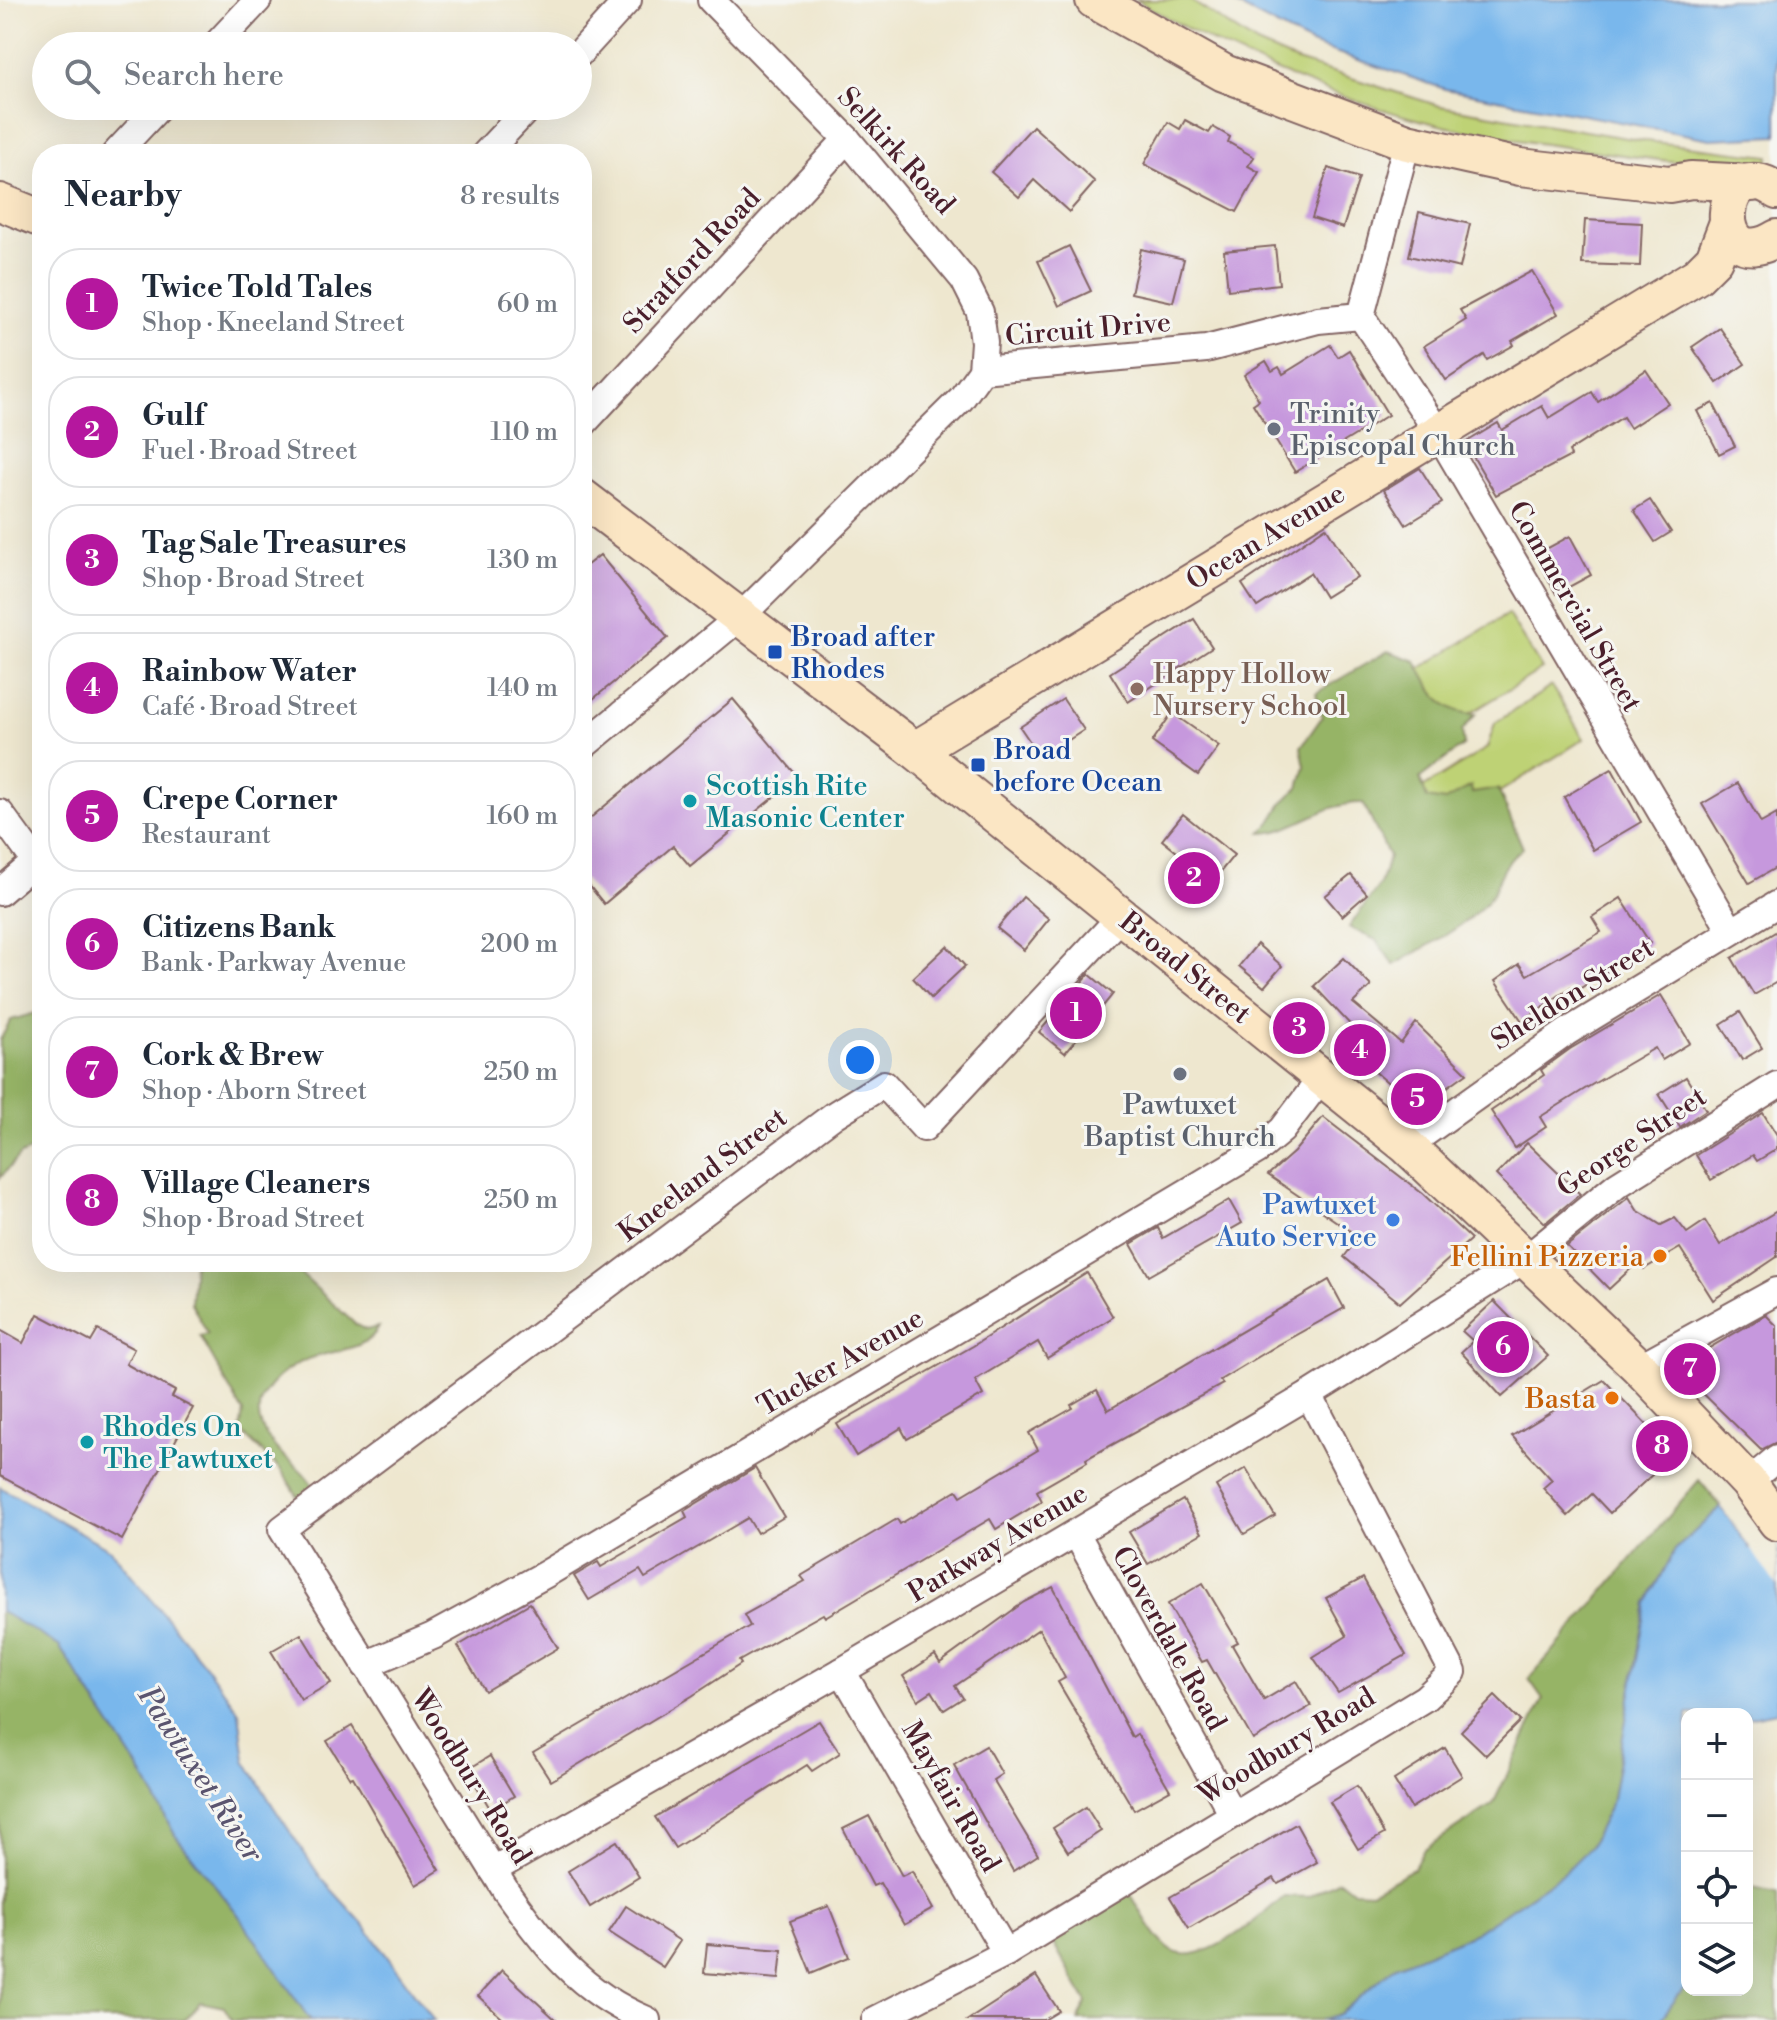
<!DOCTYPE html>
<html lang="en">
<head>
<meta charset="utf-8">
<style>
  :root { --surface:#fff; --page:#f2f2f3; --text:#1f2937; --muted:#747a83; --line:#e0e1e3; --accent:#b5179e }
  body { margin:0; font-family:"Libre Bodoni",serif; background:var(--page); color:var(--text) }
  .controls { position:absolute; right:24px; bottom:24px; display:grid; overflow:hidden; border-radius:16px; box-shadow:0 8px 32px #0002 }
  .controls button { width:72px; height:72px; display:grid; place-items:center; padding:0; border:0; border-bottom:2px solid var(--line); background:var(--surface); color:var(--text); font:40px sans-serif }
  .you { position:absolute; left:860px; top:1060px; width:28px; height:28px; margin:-20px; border:6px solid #fff; border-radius:50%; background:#1a73e8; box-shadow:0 0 0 12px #1a73e833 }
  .badge { display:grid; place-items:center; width:52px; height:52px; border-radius:50%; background:var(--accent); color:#fff; font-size:26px; font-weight:700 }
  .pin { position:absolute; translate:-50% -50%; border:4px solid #fff; box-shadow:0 2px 8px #0006 }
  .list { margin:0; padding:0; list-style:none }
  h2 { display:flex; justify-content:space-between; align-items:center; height:104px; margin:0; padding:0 32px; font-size:34px }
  h2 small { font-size:26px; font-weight:400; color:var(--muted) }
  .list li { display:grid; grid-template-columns:52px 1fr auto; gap:24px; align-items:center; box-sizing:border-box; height:112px; margin:0 16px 16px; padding:0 16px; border:2px solid var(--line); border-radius:32px }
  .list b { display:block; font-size:30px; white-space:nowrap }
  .list p { margin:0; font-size:26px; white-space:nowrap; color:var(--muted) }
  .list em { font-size:26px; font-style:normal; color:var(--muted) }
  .icon { flex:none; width:44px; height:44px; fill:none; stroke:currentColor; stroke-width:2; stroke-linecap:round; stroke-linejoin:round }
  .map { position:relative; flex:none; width:1777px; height:2020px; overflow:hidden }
  .search { position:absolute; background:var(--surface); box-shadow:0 8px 32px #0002; left:32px; top:32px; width:560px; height:88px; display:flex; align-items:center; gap:20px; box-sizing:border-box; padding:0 28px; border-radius:44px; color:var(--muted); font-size:30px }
  .panel { position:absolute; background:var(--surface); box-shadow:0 8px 32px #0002; left:32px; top:144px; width:560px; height:1128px; border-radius:32px }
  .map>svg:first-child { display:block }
  .green { fill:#bed275; stroke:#847850; stroke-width:2 }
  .forest { fill:#96b466; stroke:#706a48; stroke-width:2 }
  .water { fill:#79b7ec; stroke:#626b8c; stroke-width:2 }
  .pier { fill:#eee7cf }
  .building { fill:#c698dd }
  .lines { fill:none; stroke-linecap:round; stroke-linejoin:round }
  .street-casing { stroke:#836564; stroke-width:30 }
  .secondary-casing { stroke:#836564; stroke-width:40 }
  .street { stroke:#fff; stroke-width:26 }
  .secondary { stroke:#fbe6c4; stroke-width:36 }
  .worship-dot { fill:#6b7280; stroke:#f6f6f2; stroke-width:3 }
  .transit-dot { fill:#1a4fb4; stroke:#f6f6f2; stroke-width:3 }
  .education-dot { fill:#8d6e63; stroke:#f6f6f2; stroke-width:3 }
  .culture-dot { fill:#0f9aa8; stroke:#f6f6f2; stroke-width:3 }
  .shop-dot { fill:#3f7fe0; stroke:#f6f6f2; stroke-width:3 }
  .food-dot { fill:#e8710a; stroke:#f6f6f2; stroke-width:3 }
  .labels { text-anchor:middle; stroke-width:6; stroke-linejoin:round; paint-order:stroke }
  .street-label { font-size:28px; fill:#4a1f2b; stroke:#f6f6f2 }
  .worship-label { font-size:28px; fill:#5b616d; stroke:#f6f6f2; text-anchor:start }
  .transit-label { font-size:28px; fill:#164399; stroke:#f6f6f2; text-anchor:start }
  .education-label { font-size:28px; fill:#785e54; stroke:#f6f6f2; text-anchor:start }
  .culture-label { font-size:28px; fill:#0d838f; stroke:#f6f6f2; text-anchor:start }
  .shop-label { font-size:28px; fill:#366cbe; stroke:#f6f6f2; text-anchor:end }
  .food-label { font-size:28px; fill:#c56008; stroke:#f6f6f2; text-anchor:end }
  .water-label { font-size:30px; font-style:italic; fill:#5a546f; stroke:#f6f6f2 }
</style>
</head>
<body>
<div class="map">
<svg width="1777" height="2020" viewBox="0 0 1777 2020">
  <rect width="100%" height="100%" fill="#f6f6f2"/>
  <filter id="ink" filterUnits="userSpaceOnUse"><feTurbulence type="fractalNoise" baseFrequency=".0125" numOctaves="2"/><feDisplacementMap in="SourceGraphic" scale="16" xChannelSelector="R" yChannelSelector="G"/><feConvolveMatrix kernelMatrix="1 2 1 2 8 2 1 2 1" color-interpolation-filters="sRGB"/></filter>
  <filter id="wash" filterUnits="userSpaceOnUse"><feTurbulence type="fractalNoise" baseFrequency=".006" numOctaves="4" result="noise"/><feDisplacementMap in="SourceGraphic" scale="32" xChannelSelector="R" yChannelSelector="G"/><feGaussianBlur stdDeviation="1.8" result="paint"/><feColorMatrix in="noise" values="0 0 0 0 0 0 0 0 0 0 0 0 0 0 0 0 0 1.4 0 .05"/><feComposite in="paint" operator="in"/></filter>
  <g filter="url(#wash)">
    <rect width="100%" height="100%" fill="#eee7cf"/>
    <g class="green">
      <path d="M1137,0H1190L1257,44L1294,60L1440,106L1638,140L1769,156L1766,174C1673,161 1580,151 1488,135C1372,115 1237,61 1137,0Z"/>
      <path d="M1508,614L1542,669L1448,727L1414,672Z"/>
      <path d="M1552,686L1584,739L1431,835L1408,797L1487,748L1495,723Z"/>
    </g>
    <g class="forest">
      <path d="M1388,651L1416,661C1430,688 1442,714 1476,714L1462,731L1464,745L1420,778L1427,798L1445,801L1471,786L1472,793L1498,789L1523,848C1494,870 1503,888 1480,909C1455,932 1424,948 1394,965L1376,940L1349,927L1380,884L1389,856L1363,803C1322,802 1294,833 1261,833C1279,817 1277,802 1299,788L1305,766L1301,747L1322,717L1316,693Z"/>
      <path d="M42,1011V1155L32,1150L20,1155L0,1178V1040L11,1020Z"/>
      <path d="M194,1262H288L356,1325L366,1330L379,1327C368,1351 331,1350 308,1359C283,1369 248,1397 262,1427C270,1445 284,1457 298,1468C310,1478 319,1495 328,1507L319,1518L313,1520L281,1470L240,1431L243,1412L200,1336L208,1334L191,1303Z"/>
      <path d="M1699,1480L1721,1507L1675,1550L1647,1603L1611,1804L1590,1847L1564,1873L1475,1933L1396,1966L1340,2014L1322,2020H1078L1087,2003L1045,1928L1123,1881C1136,1901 1150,1933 1168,1948C1198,1973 1261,1917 1284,1896L1308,1897L1339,1880L1353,1891L1371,1892L1413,1869L1423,1850L1493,1804L1543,1699L1529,1679Z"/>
      <path d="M0,1611L59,1646L143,1775L175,1835L237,1913L311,2020H232L224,2007L200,2002L185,2020H0Z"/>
      <path d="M1747,1887L1777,1893V2020H1660L1687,1984V1990H1747Z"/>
    </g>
    <g class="water">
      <path d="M1227,0H1777V136L1710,139L1445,89L1311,44Z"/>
      <path d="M0,1487L111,1550L205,1665L239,1712L245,1760L273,1806L321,1878L364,1925L434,2020H311L306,2014L237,1913L175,1835L143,1775L59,1646L0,1611Z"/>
      <path d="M1721,1507L1750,1549L1777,1540V1712L1747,1718V1714H1687V1984L1660,2020H1322L1340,2014L1396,1966L1475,1933L1564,1873L1590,1847L1611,1804L1647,1603L1675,1550Z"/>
    </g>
    <path class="pier" d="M1724,1505L1752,1544L1777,1536V1586L1721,1507Z"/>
    <g id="blocks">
      <g class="building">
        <path d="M1185,120L1209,133L1213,127L1230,137L1228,142L1254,157L1248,166L1259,172L1237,212L1144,164L1168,122L1180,129Z"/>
        <path d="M1033,126L1095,182L1069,212L1034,180L1019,197L991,172Z"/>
        <path d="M1328,168L1359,178L1343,228L1312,218Z"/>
        <path d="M1419,212L1470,224L1460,268L1409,256Z"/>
        <path d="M1585,220L1642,223L1640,266L1582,264Z"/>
        <path d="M1069,246L1091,291L1059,306L1038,261Z"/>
        <path d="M1275,246L1279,284L1228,290L1224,251Z"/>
        <path d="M1141,249L1184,259L1173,302L1131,293Z"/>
        <path d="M1532,271L1558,314L1512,341L1514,345L1487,360L1484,355L1446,380L1424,346L1466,320L1460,310Z"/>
        <path d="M1720,328L1745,364L1717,383L1692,347Z"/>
        <path d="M1330,345L1338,357L1349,350L1388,415L1295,472L1253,404L1259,400L1244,375L1266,361L1272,371L1279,367L1283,374Z"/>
        <path d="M1646,370L1668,403L1630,428L1623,417L1569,451L1571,456L1496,495L1465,443L1498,423L1502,430L1542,406L1549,418L1592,392L1598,402Z"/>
        <path d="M1713,403L1735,446L1719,454L1697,411Z"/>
        <path d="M1420,468L1442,503L1406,525L1384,490Z"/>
        <path d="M1650,500L1671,532L1655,542L1634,510Z"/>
        <path d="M1326,527L1357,577L1325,597L1310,573L1257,607L1242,584Z"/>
        <path d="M1570,536L1591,575L1556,594L1535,555Z"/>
        <path d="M600,555L668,638L582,708V569Z"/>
        <path d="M1194,619L1212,647L1128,702L1110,673Z"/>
        <path d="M733,699L798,777L690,866L673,846L604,904L582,877V825Z"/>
        <path d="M1063,699L1084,730L1041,758L1020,727Z"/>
        <path d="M1172,713L1219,746L1198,775L1152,742Z"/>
        <path d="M1612,769L1641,822L1593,850L1564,797Z"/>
        <path d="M1738,783L1761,823L1777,814V867L1749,883L1702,804Z"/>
        <path d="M1183,814L1234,855L1213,881L1162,840Z"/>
        <path d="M1351,875L1367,894L1342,916L1325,896Z"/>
        <path d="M1023,897L1049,919L1024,950L997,928Z"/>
        <path d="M1621,898L1650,943L1573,993L1570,988L1522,1021L1495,981L1519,964L1527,975L1601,932L1592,917Z"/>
        <path d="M1777,931V982L1754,995L1732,958Z"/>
        <path d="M1257,944L1282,966L1264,987L1239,966Z"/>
        <path d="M947,946L965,966L931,998L913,978Z"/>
        <path d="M1344,958L1371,986L1353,1003L1401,1043L1416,1023L1467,1073L1418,1108L1348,1049L1360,1035L1314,986Z"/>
        <path d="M1089,974L1113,994L1065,1053L1039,1032Z"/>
        <path d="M1661,995L1690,1043L1662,1060L1655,1048L1588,1087L1540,1117L1546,1127L1515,1148L1491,1111L1544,1075L1541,1070L1570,1049Z"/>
        <path d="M1740,1012L1762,1048L1742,1060L1721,1024Z"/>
        <path d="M1686,1077L1706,1110L1680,1127L1659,1094Z"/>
        <path d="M1763,1113L1777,1135V1149L1757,1161L1753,1155L1711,1180L1696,1155Z"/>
        <path d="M1323,1117L1423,1194L1471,1239L1400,1303L1344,1257L1359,1237L1268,1175L1294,1152Z"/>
        <path d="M1527,1143L1580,1194L1545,1223L1496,1175Z"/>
        <path d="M1629,1197L1637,1210L1661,1225L1675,1218L1687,1233L1705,1221L1720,1245L1777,1211V1257L1713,1300L1680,1248L1644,1269L1638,1262L1609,1289L1567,1246Z"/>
        <path d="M1229,1200L1242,1223L1149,1276L1131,1244L1158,1228L1163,1238Z"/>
        <path d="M1087,1273L1113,1317L1047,1358L1038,1342L975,1380L983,1395L907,1439L901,1428L856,1456L837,1424L973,1346Z"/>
        <path d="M1329,1280L1344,1308L1278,1345L1220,1380L1223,1384L1086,1459L1087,1462L1037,1491L1042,1501L996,1529L990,1519L825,1617L823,1614L739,1661L741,1664L692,1696L551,1781L533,1753L750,1626L744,1615L805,1581L801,1576L897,1519L900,1524L957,1490L961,1496L1038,1450L1029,1433L1073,1408L1071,1405L1097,1390L1108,1410Z"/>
        <path d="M1494,1301L1548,1356L1502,1397L1461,1352L1473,1341L1462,1331Z"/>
        <path d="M38,1314L91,1342L98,1330L134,1349L126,1364L175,1391L172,1397L193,1408L122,1540L0,1476V1330L23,1343Z"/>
        <path d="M1766,1315L1777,1326V1442L1761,1450L1684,1375L1687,1361Z"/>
        <path d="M1604,1380L1675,1454L1610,1513L1592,1494L1568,1516L1543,1488L1552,1480L1512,1436Z"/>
        <path d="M755,1468L784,1517L757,1533L748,1518L645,1578L640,1570L589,1600L574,1576L598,1562L601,1567L687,1517L684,1511Z"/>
        <path d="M1246,1468L1275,1516L1244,1534L1216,1486Z"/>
        <path d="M1183,1500L1202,1533L1148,1564L1129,1532Z"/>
        <path d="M1363,1578L1406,1655L1338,1693L1313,1657L1347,1636L1326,1598Z"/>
        <path d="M1203,1583L1238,1642L1232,1645L1264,1700L1296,1681L1311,1706L1253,1740L1207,1660L1202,1662L1168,1604Z"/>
        <path d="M1053,1587L1132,1737L1137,1734L1170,1790L1134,1810L1058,1682L1065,1678L1039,1629L955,1686L963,1698L944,1710L932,1691L918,1700L903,1676L935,1655L940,1663L1024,1602Z"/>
        <path d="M530,1603L558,1648L485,1691L458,1646Z"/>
        <path d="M301,1634L331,1683L301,1700L271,1651Z"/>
        <path d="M1495,1696L1520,1721L1486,1755L1461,1731Z"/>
        <path d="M819,1721L840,1753L812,1771L807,1765L675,1848L655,1817Z"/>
        <path d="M352,1726L440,1870L415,1885L353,1777L350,1778L327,1741Z"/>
        <path d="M986,1746L1002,1774L993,1780L1038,1855L1013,1871L954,1765Z"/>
        <path d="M1445,1748L1462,1776L1411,1808L1394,1780Z"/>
        <path d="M490,1756L514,1796L491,1810L467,1770Z"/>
        <path d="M1357,1786L1384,1834L1358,1849L1330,1802Z"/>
        <path d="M1086,1807L1101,1831L1068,1852L1053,1828Z"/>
        <path d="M869,1816L902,1876L912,1871L933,1909L904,1925L880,1883L873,1886L843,1829Z"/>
        <path d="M1296,1824L1317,1862L1278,1884L1274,1878L1189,1928L1170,1897Z"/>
        <path d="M617,1841L639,1877L590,1907L568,1871Z"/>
        <path d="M626,1906L680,1941L663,1967L609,1932Z"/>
        <path d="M829,1906L849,1957L811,1973L790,1921Z"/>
        <path d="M707,1944L782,1950L779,1979L704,1973Z"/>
        <path d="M502,1970L556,2020H504L478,1996Z"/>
        <path d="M1036,1976L1059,2011L1044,2020H968Z"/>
      </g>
    </g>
  </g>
  <g filter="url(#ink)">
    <use href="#blocks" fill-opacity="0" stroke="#836564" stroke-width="2"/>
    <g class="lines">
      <g class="street-casing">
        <g id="street">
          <path d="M711,0L847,139L964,280L980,312L984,342L982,370"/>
          <path d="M215,46L258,0"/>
          <path d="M578,55L628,0"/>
          <path d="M115,154L160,106"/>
          <path d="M485,154L530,106"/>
          <path d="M1361,316L1437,431L1731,931"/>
          <path d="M582,425L847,139"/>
          <path d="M582,747L741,616L961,399L982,370L1206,349L1318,320L1361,316L1407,142"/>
          <path d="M0,813L35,861"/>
          <path d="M0,892L42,856"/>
          <path d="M1407,1146L1567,1032L1777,904"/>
          <path d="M1639,1367L1777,1291"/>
          <path d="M1748,1482L1777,1458"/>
          <path d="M1076,1533L1233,1815"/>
          <path d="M365,1665L433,1636L546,1574L1258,1150L1282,1130L1322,1077"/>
          <path d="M842,1671L1006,1953"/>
          <path d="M493,1870L842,1671L1309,1395L1527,1258L1617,1185L1777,1085"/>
          <path d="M647,2020C580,1992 547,1948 506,1891L282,1529L834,1115L884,1084L924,1128L1122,915"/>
          <path d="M875,2020L1006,1953L1425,1698L1453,1672L1309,1395"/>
        </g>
      </g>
      <g class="secondary-casing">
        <g id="secondary">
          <path d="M1094,0L1224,73L1407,142L1520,167L1669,184L1691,180L1752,183"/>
          <path d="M1777,191C1716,146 1707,281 1777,238"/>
          <path d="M0,202L42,219"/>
          <path d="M582,497L915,750L1407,1146L1639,1367L1748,1482L1777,1522"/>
          <path d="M915,750L1697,276L1714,259L1727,225"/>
        </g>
      </g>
      <use href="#street" class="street"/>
      <use href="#secondary" class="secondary"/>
    </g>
  </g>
  <g class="worship-dot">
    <circle cx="1274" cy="429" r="8"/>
    <circle cx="1180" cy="1074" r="8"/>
  </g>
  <g class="transit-dot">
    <rect x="767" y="644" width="16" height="16" rx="4"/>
    <rect x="970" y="757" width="16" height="16" rx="4"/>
  </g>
  <circle class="education-dot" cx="1137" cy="689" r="8"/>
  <g class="culture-dot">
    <circle cx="690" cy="801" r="8"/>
    <circle cx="87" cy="1442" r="8"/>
  </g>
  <circle class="shop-dot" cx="1393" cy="1220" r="8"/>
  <g class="food-dot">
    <circle cx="1660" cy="1256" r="8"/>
    <circle cx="1612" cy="1398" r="8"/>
  </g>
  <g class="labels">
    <g class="street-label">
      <text transform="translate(897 150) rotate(48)" y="10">Selkirk Road</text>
      <text transform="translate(691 260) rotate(-47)" y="10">Stratford Road</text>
      <text transform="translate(1088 328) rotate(-5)" y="10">Circuit Drive</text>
      <text transform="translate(1265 536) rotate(-31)" y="10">Ocean Avenue</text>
      <text transform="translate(1576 606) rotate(60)" y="10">Commercial Street</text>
      <text transform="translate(1186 967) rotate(39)" y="10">Broad Street</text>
      <text transform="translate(1572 993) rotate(-32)" y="10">Sheldon Street</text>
      <text transform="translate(1631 1141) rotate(-34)" y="10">George Street</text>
      <text transform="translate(702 1174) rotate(-37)" y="10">Kneeland Street</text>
      <text transform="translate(840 1361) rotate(-30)" y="10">Tucker Avenue</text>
      <text transform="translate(997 1542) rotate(-31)" y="10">Parkway Avenue</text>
      <text transform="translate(1170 1638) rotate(61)" y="10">Cloverdale Road</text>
      <text transform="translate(1286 1745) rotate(-31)" y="10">Woodbury Road</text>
      <text transform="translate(472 1776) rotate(58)" y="10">Woodbury Road</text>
      <text transform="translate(952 1796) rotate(60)" y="10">Mayfair Road</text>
    </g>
    <g class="worship-label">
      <text x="1290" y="423">Trinity<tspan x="1290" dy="32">Episcopal Church</tspan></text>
      <text x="1180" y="1114" text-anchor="middle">Pawtuxet<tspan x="1180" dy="32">Baptist Church</tspan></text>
    </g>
    <g class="transit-label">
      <text x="791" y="646">Broad after<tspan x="791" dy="32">Rhodes</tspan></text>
      <text x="994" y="759">Broad<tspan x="994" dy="32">before Ocean</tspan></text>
    </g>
    <g class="education-label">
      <text x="1153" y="683">Happy Hollow<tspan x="1153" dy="32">Nursery School</tspan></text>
    </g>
    <g class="culture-label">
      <text x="706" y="795">Scottish Rite<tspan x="706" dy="32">Masonic Center</tspan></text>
      <text x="103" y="1436">Rhodes On<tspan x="103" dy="32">The Pawtuxet</tspan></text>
    </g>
    <g class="shop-label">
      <text x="1377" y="1214">Pawtuxet<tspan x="1377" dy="32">Auto Service</tspan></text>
    </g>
    <g class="food-label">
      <text x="1644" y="1266">Fellini Pizzeria</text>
      <text x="1596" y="1408">Basta</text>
    </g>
    <g class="water-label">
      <text transform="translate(201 1774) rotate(57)" y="10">Pawtuxet River</text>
    </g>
  </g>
</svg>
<div class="controls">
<button>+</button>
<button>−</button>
<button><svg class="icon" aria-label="locate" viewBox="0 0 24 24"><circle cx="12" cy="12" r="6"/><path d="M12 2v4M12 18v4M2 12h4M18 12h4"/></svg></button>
<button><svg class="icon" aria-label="layers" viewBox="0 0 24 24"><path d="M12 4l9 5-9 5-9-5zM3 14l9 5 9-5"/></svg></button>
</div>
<div class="you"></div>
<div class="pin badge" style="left:1076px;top:1013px">1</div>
<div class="pin badge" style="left:1194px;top:878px">2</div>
<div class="pin badge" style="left:1299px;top:1028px">3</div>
<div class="pin badge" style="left:1360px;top:1050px">4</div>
<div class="pin badge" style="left:1417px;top:1099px">5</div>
<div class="pin badge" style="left:1503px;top:1347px">6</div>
<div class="pin badge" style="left:1690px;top:1369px">7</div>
<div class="pin badge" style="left:1662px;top:1446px">8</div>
<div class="search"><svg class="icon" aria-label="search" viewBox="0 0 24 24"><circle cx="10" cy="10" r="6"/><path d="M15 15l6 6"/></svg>Search here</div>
<section class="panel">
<h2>Nearby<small>8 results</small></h2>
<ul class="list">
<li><span class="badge">1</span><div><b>Twice Told Tales</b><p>Shop · Kneeland Street</p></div><em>60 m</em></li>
<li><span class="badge">2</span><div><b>Gulf</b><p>Fuel · Broad Street</p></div><em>110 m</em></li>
<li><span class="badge">3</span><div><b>Tag Sale Treasures</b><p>Shop · Broad Street</p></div><em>130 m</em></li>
<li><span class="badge">4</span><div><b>Rainbow Water</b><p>Café · Broad Street</p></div><em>140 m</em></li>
<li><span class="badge">5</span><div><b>Crepe Corner</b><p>Restaurant</p></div><em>160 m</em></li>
<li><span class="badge">6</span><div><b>Citizens Bank</b><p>Bank · Parkway Avenue</p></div><em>200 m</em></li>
<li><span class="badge">7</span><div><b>Cork &amp; Brew</b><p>Shop · Aborn Street</p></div><em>250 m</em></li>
<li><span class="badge">8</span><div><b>Village Cleaners</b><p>Shop · Broad Street</p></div><em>250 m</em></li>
</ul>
</section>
</div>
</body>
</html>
